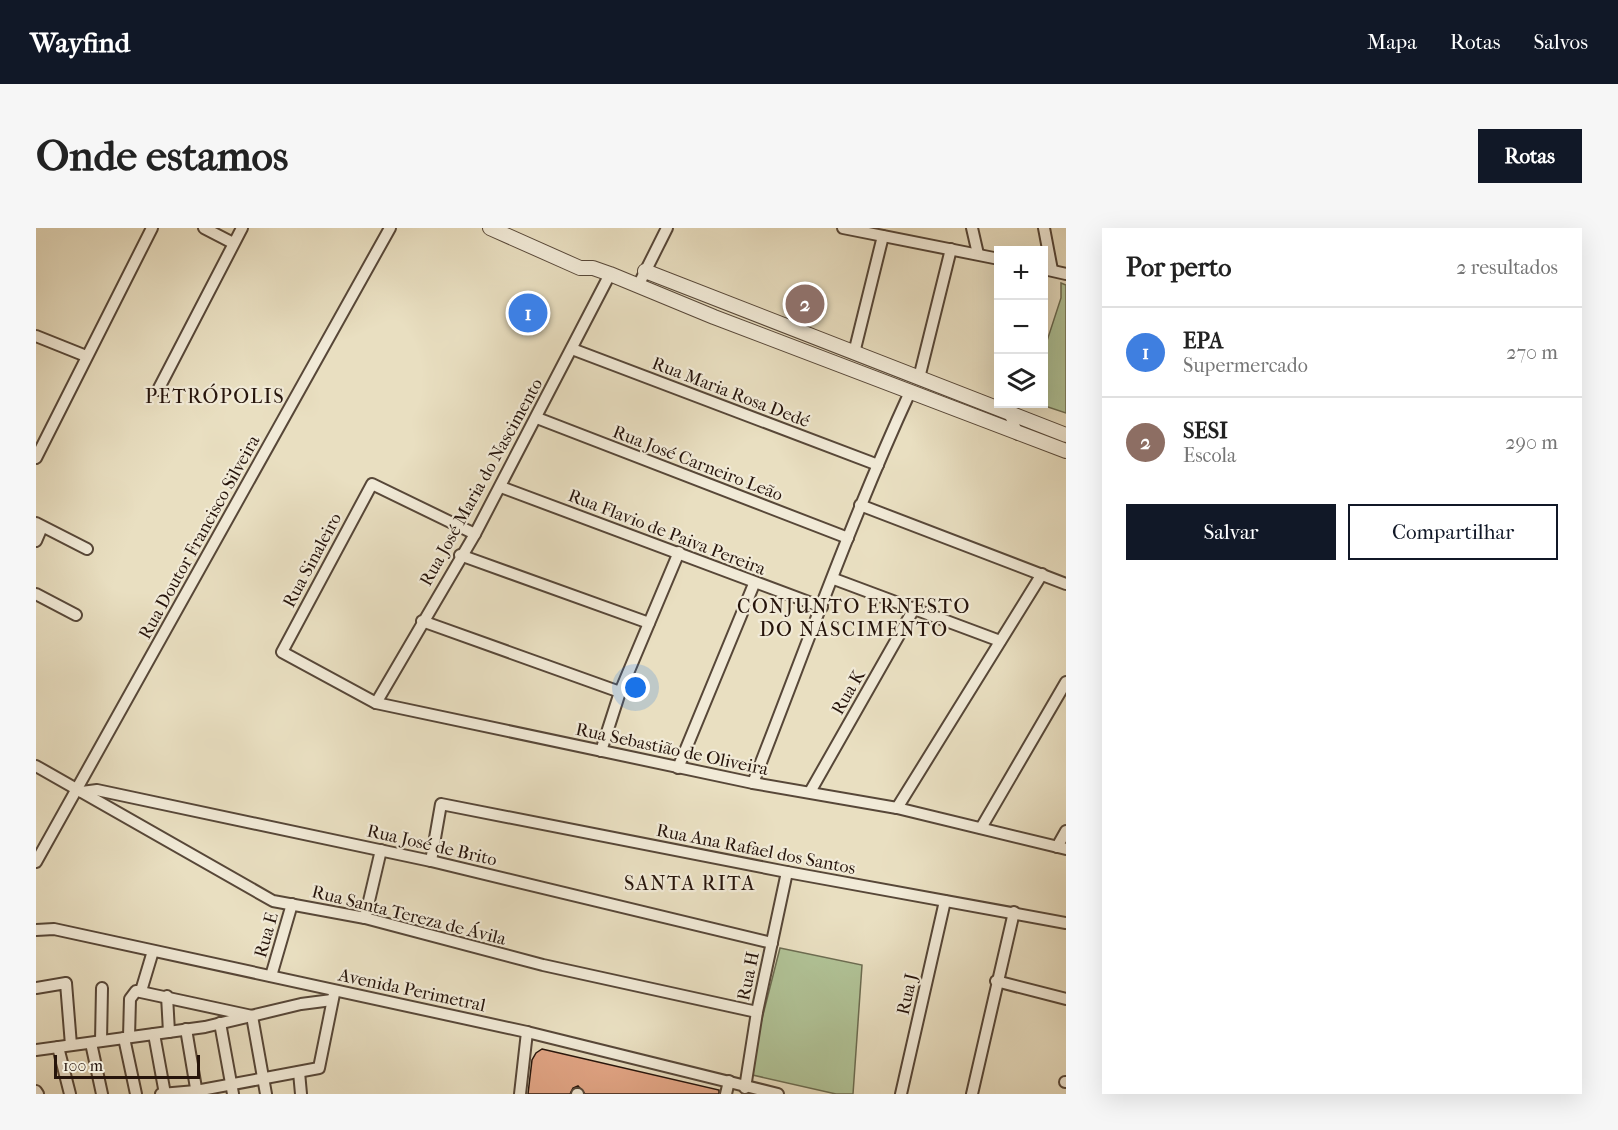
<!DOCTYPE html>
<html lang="pt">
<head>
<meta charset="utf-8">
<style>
  :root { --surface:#fff; --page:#f6f6f6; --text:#222; --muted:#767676; --line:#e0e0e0; --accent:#111827 }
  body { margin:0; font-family:"IM FELL French Canon",serif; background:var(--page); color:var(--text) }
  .controls { position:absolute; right:18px; top:18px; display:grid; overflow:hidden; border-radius:0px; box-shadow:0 6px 24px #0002 }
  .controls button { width:54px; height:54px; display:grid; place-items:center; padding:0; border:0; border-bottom:2px solid var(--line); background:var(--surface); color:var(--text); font:30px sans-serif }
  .scale { position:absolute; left:18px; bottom:15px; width:146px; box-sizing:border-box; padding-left:6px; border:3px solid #26140b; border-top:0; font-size:16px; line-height:21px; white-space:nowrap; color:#26140b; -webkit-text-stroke:4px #f1ead7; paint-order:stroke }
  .you { position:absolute; left:600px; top:460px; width:21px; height:21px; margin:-15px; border:4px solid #fff; border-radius:50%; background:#1a73e8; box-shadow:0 0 0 9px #1a73e833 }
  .badge { display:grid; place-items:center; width:39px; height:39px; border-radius:50%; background:var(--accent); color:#fff; font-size:20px; font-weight:700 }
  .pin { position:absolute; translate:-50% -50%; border:3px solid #fff; box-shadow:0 2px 6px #0006 }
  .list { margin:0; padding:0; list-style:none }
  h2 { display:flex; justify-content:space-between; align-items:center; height:78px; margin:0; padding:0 24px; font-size:26px }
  h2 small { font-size:20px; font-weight:400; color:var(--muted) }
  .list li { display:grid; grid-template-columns:39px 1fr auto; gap:18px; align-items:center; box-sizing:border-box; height:90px; padding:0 24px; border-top:2px solid var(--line) }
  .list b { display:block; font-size:22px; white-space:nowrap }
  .list p { margin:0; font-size:20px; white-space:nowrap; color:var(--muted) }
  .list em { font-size:20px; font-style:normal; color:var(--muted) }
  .actions { display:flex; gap:12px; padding:18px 24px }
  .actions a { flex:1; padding:14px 0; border:2px solid var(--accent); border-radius:0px; text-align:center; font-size:21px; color:var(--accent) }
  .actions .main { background:var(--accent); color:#fff }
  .icon { flex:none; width:33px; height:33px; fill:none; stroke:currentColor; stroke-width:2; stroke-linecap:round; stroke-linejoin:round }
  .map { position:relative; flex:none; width:1030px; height:866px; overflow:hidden; border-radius:0px }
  header { display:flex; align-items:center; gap:36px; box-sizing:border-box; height:84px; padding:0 30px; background:var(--accent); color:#fff }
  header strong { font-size:28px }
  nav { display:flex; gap:33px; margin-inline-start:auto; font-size:21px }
  .intro { display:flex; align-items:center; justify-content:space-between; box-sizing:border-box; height:144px; padding:0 36px }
  h1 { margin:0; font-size:42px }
  .button { padding:15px 27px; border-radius:0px; background:var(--accent); color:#fff; font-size:21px; font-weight:700 }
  main { display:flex; gap:36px; padding:0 36px }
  aside { flex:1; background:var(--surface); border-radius:0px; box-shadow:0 6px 24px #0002 }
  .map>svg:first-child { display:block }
  .green { fill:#b1c397; stroke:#6c6c51; stroke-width:1.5 }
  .building { fill:#e2a585; stroke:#26140b; stroke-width:1.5 }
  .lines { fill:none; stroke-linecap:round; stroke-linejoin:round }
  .minor-casing { stroke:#574738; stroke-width:14 }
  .tertiary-casing { stroke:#574738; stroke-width:16 }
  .minor { stroke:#f1ead7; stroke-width:10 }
  .tertiary { stroke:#f1ead7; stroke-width:14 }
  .labels { text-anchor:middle; stroke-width:4.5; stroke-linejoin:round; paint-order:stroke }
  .street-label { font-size:18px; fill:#26140b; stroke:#f1ead7 }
  .neighbourhood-label { font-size:20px; letter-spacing:1.5px; fill:#26140b; stroke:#f1ead7 }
</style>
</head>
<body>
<header>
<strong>Wayfind</strong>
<nav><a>Mapa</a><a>Rotas</a><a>Salvos</a></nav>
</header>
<div class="intro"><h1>Onde estamos</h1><a class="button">Rotas</a></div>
<main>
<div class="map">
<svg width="1030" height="866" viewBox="0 0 1030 866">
  <rect width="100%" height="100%" fill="#e9dfc1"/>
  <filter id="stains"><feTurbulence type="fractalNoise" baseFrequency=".00333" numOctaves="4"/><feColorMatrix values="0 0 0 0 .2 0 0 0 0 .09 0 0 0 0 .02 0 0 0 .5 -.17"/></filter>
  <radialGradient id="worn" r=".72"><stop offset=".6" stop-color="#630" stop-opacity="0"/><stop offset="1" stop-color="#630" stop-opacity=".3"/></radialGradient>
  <g class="green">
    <path d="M1025,55L1030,57V185L1003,176H1008V122L1025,70Z"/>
    <path d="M744,720L826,737L817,866H800L712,846Z"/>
  </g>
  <path class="building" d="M506,821L683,862V866H549L542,858L537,860L534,866H492L496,832L500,825Z"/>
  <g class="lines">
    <g class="minor-casing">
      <g id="minor">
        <path d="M168,0L197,15"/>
        <path d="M807,0L963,31"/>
        <path d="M936,0L942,26"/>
        <path d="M1008,0L1016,42"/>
        <path d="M1008,41L1030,46"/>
        <path d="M602,58L631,0"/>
        <path d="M0,108L50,128"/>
        <path d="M536,121L842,237"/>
        <path d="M818,125L847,8"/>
        <path d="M883,150L915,21"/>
        <path d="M122,162L206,0"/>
        <path d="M975,176L973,185L982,206"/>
        <path d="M501,190L812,310"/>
        <path d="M0,230L116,0"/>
        <path d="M465,259L786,379"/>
        <path d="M824,277L1030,356"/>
        <path d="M0,295L51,321"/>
        <path d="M439,306L336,256L246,424L340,475L717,555L861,580L1030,621"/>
        <path d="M0,313L6,299"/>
        <path d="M424,327L613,395"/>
        <path d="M798,351L964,413"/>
        <path d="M0,366L40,387"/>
        <path d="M386,393L584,464"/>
        <path d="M340,475L439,306L574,46"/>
        <path d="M565,523L584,464L643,324"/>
        <path d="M0,538L237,673L329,690L507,737L721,784"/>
        <path d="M642,540L718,356"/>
        <path d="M717,555C768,425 815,292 874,164"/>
        <path d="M46,564L61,562L395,633L736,715"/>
        <path d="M774,564L879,379"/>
        <path d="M861,580L1006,346"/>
        <path d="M945,600L1030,454"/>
        <path d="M1021,619L1030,603"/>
        <path d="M395,633L405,576L751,644L1030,695"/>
        <path d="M0,634L354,0"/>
        <path d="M329,690L345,622"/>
        <path d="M0,702L18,701L491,804L742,866"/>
        <path d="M235,748L256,676"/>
        <path d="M960,753L1030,771"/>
        <path d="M0,760L30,755L35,817"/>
        <path d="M105,763L117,723"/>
        <path d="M131,768L133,804"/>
        <path d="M184,795L197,866"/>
        <path d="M150,801L161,866"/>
        <path d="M118,806L129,866"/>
        <path d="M93,809L94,771L100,763L216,788L230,866"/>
        <path d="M88,810L100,866"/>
        <path d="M65,813L66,760"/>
        <path d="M55,815L66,866"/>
        <path d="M22,819L34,866"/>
        <path d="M0,822L169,799L265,776L296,772"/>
        <path d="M263,844L265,866"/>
        <path d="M1029,854H1030"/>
        <path d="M709,860L721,784L751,644"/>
        <path d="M0,863L2,866"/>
        <path d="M125,866L160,863L283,840L298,766"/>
        <path d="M484,866L491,804"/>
        <path d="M541,866H542"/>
        <path d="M690,866L693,853"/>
        <path d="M865,866L909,673"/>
        <path d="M936,866L978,684"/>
      </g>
    </g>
    <g class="tertiary-casing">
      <g id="tertiary">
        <path d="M454,0L544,40H557L574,46L678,89L1030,223"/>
        <path d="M609,43L1030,207"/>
      </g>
    </g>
    <use href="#minor" class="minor"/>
    <use href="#tertiary" class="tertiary"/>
  </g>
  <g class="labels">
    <g class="street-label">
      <text transform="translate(695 164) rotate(21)" y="6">Rua Maria Rosa Dedé</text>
      <text transform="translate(662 235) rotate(21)" y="6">Rua José Carneiro Leão</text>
      <text transform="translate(445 254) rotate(-61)" y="6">Rua José Maria do Nascimento</text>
      <text transform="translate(631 304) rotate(21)" y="6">Rua Flavio de Paiva Pereira</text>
      <text transform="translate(163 309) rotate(-61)" y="6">Rua Doutor Francisco Silveira</text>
      <text transform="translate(276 332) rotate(-62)" y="6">Rua Sinaleiro</text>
      <text transform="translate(812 464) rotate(-60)" y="6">Rua K</text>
      <text transform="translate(636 521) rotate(12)" y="6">Rua Sebastião de Oliveira</text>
      <text transform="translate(396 617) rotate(13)" y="6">Rua José de Brito</text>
      <text transform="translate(720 621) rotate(11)" y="6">Rua Ana Rafael dos Santos</text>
      <text transform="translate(373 687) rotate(14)" y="6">Rua Santa Tereza de Ávila</text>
      <text transform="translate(230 707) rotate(-74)" y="6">Rua E</text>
      <text transform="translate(712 748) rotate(-78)" y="6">Rua H</text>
      <text transform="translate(376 762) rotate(12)" y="6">Avenida Perimetral</text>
      <text transform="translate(871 766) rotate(-77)" y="6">Rua J</text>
    </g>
    <g class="neighbourhood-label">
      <text x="179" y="175">PETRÓPOLIS</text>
      <text x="818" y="385">CONJUNTO ERNESTO<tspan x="818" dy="23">DO NASCIMENTO</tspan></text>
      <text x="654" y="662">SANTA RITA</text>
    </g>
  </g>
  <rect width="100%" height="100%" filter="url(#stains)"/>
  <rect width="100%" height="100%" fill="url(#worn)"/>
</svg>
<div class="controls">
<button>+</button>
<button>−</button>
<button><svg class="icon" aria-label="layers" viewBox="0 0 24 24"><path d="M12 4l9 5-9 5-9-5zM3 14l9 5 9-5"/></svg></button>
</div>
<div class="scale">100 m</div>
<div class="you"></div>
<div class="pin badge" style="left:492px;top:85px;background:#3f7fe0">1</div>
<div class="pin badge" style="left:769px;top:76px;background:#8d6e63">2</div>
</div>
<aside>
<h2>Por perto<small>2 resultados</small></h2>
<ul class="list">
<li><span class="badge" style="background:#3f7fe0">1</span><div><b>EPA</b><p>Supermercado</p></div><em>270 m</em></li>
<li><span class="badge" style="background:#8d6e63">2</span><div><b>SESI</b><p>Escola</p></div><em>290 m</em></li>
</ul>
<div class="actions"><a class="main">Salvar</a><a>Compartilhar</a></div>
</aside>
</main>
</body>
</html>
